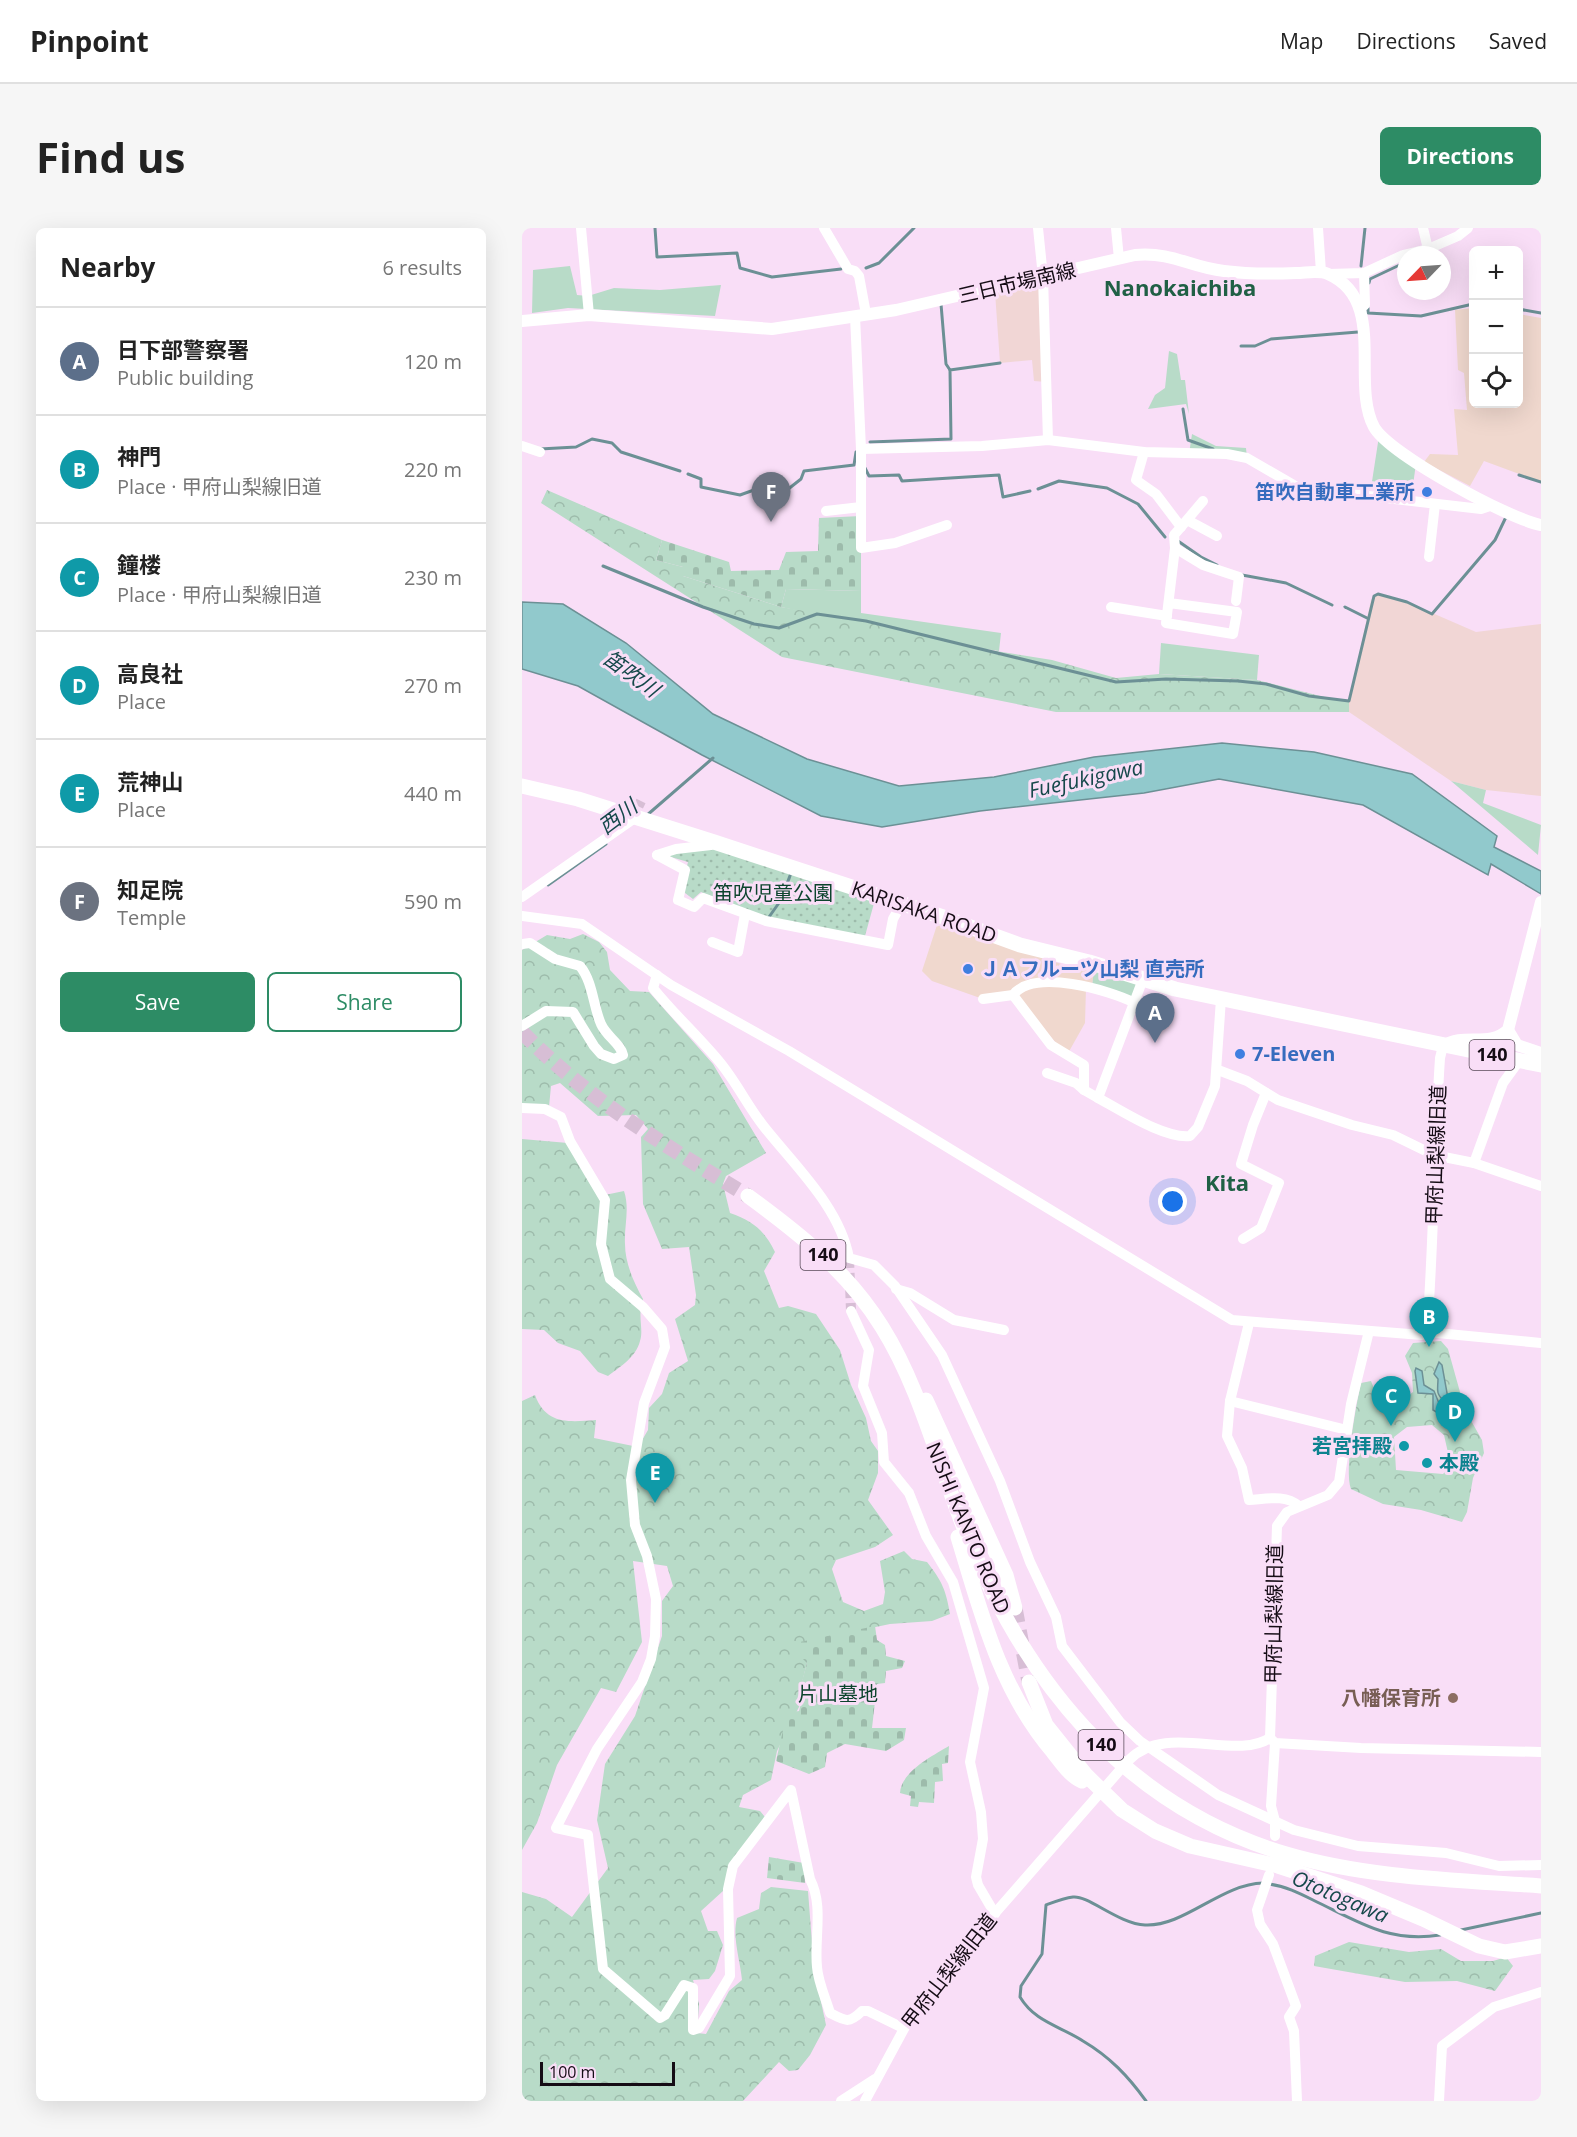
<!DOCTYPE html>
<html lang="en">
<head>
<meta charset="utf-8">
<style>
  :root { --surface:#fff; --page:#f6f6f6; --text:#222; --muted:#767676; --line:#e0e0e0; --accent:#2d8c65 }
  body { margin:0; font-family:"Open Sans","Noto Sans JP",sans-serif; background:var(--page); color:var(--text) }
  .controls { position:absolute; right:18px; top:18px; display:grid; overflow:hidden; border-radius:9px; box-shadow:0 6px 24px #0002 }
  .controls button { width:54px; height:54px; display:grid; place-items:center; padding:0; border:0; border-bottom:2px solid var(--line); background:var(--surface); color:var(--text); font:30px sans-serif }
  .compass { position:absolute; left:875px; top:18px; width:54px; height:54px; border-radius:50%; background:var(--surface); box-shadow:0 6px 24px #0002; rotate:245deg }
  .scale { position:absolute; left:18px; bottom:15px; width:135px; box-sizing:border-box; padding-left:6px; border:3px solid #150c15; border-top:0; font-size:16px; line-height:21px; white-space:nowrap; color:#150c15; -webkit-text-stroke:4px #f9def7; paint-order:stroke }
  .you { position:absolute; left:651px; top:974px; width:21px; height:21px; margin:-15px; border:4px solid #fff; border-radius:50%; background:#1a73e8; box-shadow:0 0 0 9px #1a73e833 }
  .badge { display:grid; place-items:center; width:39px; height:39px; border-radius:50%; background:var(--accent); color:#fff; font-size:20px; font-weight:700 }
  .pin { position:absolute; translate:-50% -50px; filter:drop-shadow(0 2px 3px #0008) }
  .pin::after { content:''; position:absolute; top:32px; width:21px; height:18px; background:inherit; clip-path:polygon(0 0,100% 0,50% 100%) }
  .list { margin:0; padding:0; list-style:none }
  h2 { display:flex; justify-content:space-between; align-items:center; height:78px; margin:0; padding:0 24px; font-size:26px }
  h2 small { font-size:20px; font-weight:400; color:var(--muted) }
  .list li { display:grid; grid-template-columns:39px 1fr auto; gap:18px; align-items:center; box-sizing:border-box; height:108px; padding:0 24px; border-top:2px solid var(--line) }
  .list b { display:block; font-size:22px; white-space:nowrap }
  .list p { margin:0; font-size:20px; white-space:nowrap; color:var(--muted) }
  .list em { font-size:20px; font-style:normal; color:var(--muted) }
  .actions { display:flex; gap:12px; padding:18px 24px }
  .actions a { flex:1; padding:14px 0; border:2px solid var(--accent); border-radius:9px; text-align:center; font-size:21px; color:var(--accent) }
  .actions .main { background:var(--accent); color:#fff }
  .icon { flex:none; width:33px; height:33px; fill:none; stroke:currentColor; stroke-width:2; stroke-linecap:round; stroke-linejoin:round }
  .map { position:relative; flex:none; width:1019px; height:1873px; overflow:hidden; border-radius:9px }
  header { display:flex; align-items:center; gap:36px; box-sizing:border-box; height:84px; padding:0 30px; background:var(--surface); border-bottom:2px solid var(--line) }
  header strong { font-size:28px }
  nav { display:flex; gap:33px; margin-inline-start:auto; font-size:21px }
  .intro { display:flex; align-items:center; justify-content:space-between; box-sizing:border-box; height:144px; padding:0 36px }
  h1 { margin:0; font-size:42px }
  .button { padding:15px 27px; border-radius:9px; background:var(--accent); color:#fff; font-size:21px; font-weight:700 }
  main { display:flex; gap:36px; padding:0 36px }
  aside { flex:1; background:var(--surface); border-radius:9px; box-shadow:0 6px 24px #0002 }
  .map>svg:first-child { display:block }
  .commercial { fill:#f0d8ce }
  .industrial { fill:#f1d6d5 }
  .grass { fill:#b8dbc8 }
  .forest { fill:url(#forest-crowns); fill-rule:evenodd }
  .cemetery { fill:url(#cemetery-stones) }
  .park { fill:url(#park-dots) }
  .water { fill:#91c9cc; stroke:#6c9095; stroke-width:1.5 }
  .lines { fill:none; stroke-linecap:round; stroke-linejoin:round }
  .stream { stroke:#6c9095; stroke-width:3 }
  .minor-tunnel { stroke:#d7bed5; stroke-width:10; stroke-dasharray:10 5; stroke-linecap:butt }
  .highway-tunnel { stroke:#d7bed5; stroke-width:15; stroke-dasharray:15 8; stroke-linecap:butt }
  .minor { stroke:#fff; stroke-width:10 }
  .major { stroke:#fff; stroke-width:12 }
  .highway { stroke:#fff; stroke-width:15 }
  .shop-dot { fill:#3f7fe0; stroke:#f9def7; stroke-width:2 }
  .culture-dot { fill:#0f9aa8; stroke:#f9def7; stroke-width:2 }
  .education-dot { fill:#8d6e63; stroke:#f9def7; stroke-width:2 }
  .labels { text-anchor:middle; stroke-width:6; stroke-linejoin:round; paint-order:stroke }
  .shield { fill:#f9def7; stroke:#594b59; stroke-width:1.5 }
  .shield-label { font-size:18px; font-weight:bold; fill:#150c15 }
  .street-label { font-size:20px; fill:#150c15; stroke:#f9def7 }
  .shop-label { font-size:20px; font-weight:bold; fill:#366cbe; stroke:#f9def7; text-anchor:start }
  .park-label { font-size:20px; fill:#0c442d; stroke:#f9def7 }
  .culture-label { font-size:20px; font-weight:bold; fill:#0d838f; stroke:#f9def7; text-anchor:end }
  .education-label { font-size:20px; font-weight:bold; fill:#785e54; stroke:#f9def7; text-anchor:end }
  .water-label { font-size:21px; font-style:italic; fill:#16484b; stroke:#f9def7 }
  .quarter-label { font-size:22px; font-weight:bold; fill:#206045; stroke:#f9def7 }
</style>
</head>
<body>
<header>
<strong>Pinpoint</strong>
<nav><a>Map</a><a>Directions</a><a>Saved</a></nav>
</header>
<div class="intro"><h1>Find us</h1><a class="button">Directions</a></div>
<main>
<aside>
<h2>Nearby<small>6 results</small></h2>
<ul class="list">
<li><span class="badge" style="background:#5c6f8a">A</span><div><b>日下部警察署</b><p>Public building</p></div><em>120 m</em></li>
<li><span class="badge" style="background:#0f9aa8">B</span><div><b>神門</b><p>Place · 甲府山梨線旧道</p></div><em>220 m</em></li>
<li><span class="badge" style="background:#0f9aa8">C</span><div><b>鐘楼</b><p>Place · 甲府山梨線旧道</p></div><em>230 m</em></li>
<li><span class="badge" style="background:#0f9aa8">D</span><div><b>高良社</b><p>Place</p></div><em>270 m</em></li>
<li><span class="badge" style="background:#0f9aa8">E</span><div><b>荒神山</b><p>Place</p></div><em>440 m</em></li>
<li><span class="badge" style="background:#6b7280">F</span><div><b>知足院</b><p>Temple</p></div><em>590 m</em></li>
</ul>
<div class="actions"><a class="main">Save</a><a>Share</a></div>
</aside>
<div class="map">
<svg width="1019" height="1873" viewBox="0 0 1019 1873">
  <defs>
    <pattern id="forest-crowns" width="20" height="18" patternUnits="userSpaceOnUse" patternTransform="scale(1.5)"><rect width="20" height="18" fill="#b8dbc8"/><path d="M2 6a3 3 0 1 1 6 0M12 15a3 3 0 1 1 6 0" fill="none" stroke="#9dbbab"/></pattern>
    <pattern id="cemetery-stones" width="16" height="16" patternUnits="userSpaceOnUse" patternTransform="scale(1.5)"><rect width="16" height="16" fill="#b8dbc8"/><path d="M2 7V4a2 2 0 0 1 4 0v3zM10 15v-3a2 2 0 0 1 4 0v3z" fill="#9dbbab"/></pattern>
    <pattern id="park-dots" width="8" height="8" patternUnits="userSpaceOnUse" patternTransform="scale(1.5)"><rect width="8" height="8" fill="#b8dbc8"/><path d="M2 2h.1M6 6h.1" fill="none" stroke="#9dbbab" stroke-width="1.8" stroke-linecap="round"/></pattern>
  </defs>
  <rect width="100%" height="100%" fill="#f9def7"/>
  <g class="commercial">
    <path d="M951,80V176H996L997,86L1019,90V254L962,233L948,258L902,234L908,226L936,227L932,181L945,182L942,145L936,142L933,82Z"/>
    <path d="M415,697L549,739L572,740L570,760H564L563,795L545,827L491,767L461,771L410,753L400,743Z"/>
  </g>
  <g class="industrial">
    <path d="M521,54L525,154L512,153L510,132L478,135L473,64Z"/>
    <path d="M856,366L885,374L954,404L1019,396V568L964,562L929,553L827,484V473L849,372Z"/>
  </g>
  <g class="grass">
    <path d="M48,38L55,67L66,68L92,60L138,62L199,57L193,88L46,80L10,85L11,42Z"/>
    <path d="M647,123L655,126L659,152H663L667,186L664,176L626,181L633,167L643,160Z"/>
    <path d="M670,206L694,218L724,220L725,230L667,226Z"/>
    <path d="M857,208L894,235L890,265L849,260Z"/>
    <path d="M264,361L339,363V385L479,405L477,423L442,418L259,379Z"/>
    <path d="M639,415L737,427L735,452L637,446Z"/>
    <path d="M929,553L964,562L961,575L1019,597L1016,627Z"/>
    <path d="M572,740L618,756L612,774L570,760Z"/>
  </g>
  <g class="forest">
    <path d="M25,262L140,312L134,332L161,339V348L259,379L330,391L442,418L530,432L594,450L637,446L735,452L814,472L827,473V484H534L260,429L19,275Z"/>
    <path d="M61,706L77,714L85,724L88,742L108,763L127,764L191,836L244,925L204,948L201,956L208,985C231,993 242,1002 253,1024L242,1043L257,1080L266,1078L294,1086L318,1122L329,1157L344,1190L349,1213L356,1223V1245L346,1272L371,1307L353,1319L314,1332L310,1341L321,1374L342,1383L361,1376L363,1364L358,1333L382,1323L390,1331L405,1334C420,1353 424,1362 428,1386L410,1393L368,1396L278,1415L285,1435L276,1470L279,1475L255,1523L249,1552L221,1567L217,1579L238,1583L243,1589L201,1663L179,1683L186,1703H195L201,1717L193,1743L187,1751L171,1752L177,1776L175,1805L184,1806L207,1763L220,1752C218,1731 210,1709 215,1690L237,1681L239,1665L249,1659L286,1663L292,1741L304,1797L288,1827L276,1842L267,1843L257,1834L221,1873H0V1664L24,1671L50,1689L86,1640L75,1592L83,1536L113,1488L140,1408V1373L151,1358L145,1338L111,1333L120,1414L94,1464L79,1460L35,1537L15,1595L0,1622V1173L13,1167C24,1197 47,1194 74,1192L72,1210L116,1219L126,1202L127,1180L140,1166L147,1145L166,1133L153,1091L173,1077L174,1067L167,1019L140,1021L121,976L119,909L126,901L114,887L76,888L38,855L29,858L27,879H0V722L25,707L48,711Z"/>
    <path d="M0,911L46,915L78,968L102,963C108,981 102,998 103,1016C103,1035 112,1055 121,1071C115,1088 122,1101 118,1113C114,1129 98,1139 86,1148L76,1144L58,1123L36,1115L22,1102L0,1101Z"/>
    <path d="M919,1113L926,1121L943,1182L960,1212L962,1225L951,1250L945,1284L940,1294L899,1282L861,1276L829,1261C822,1242 834,1177 839,1155L849,1153L853,1163L879,1173L891,1164L890,1145L883,1128L891,1115ZM917,1135L927,1176L915,1185L911,1182V1166L901,1165L893,1143H900L902,1157L915,1169L919,1181L923,1179L922,1173L917,1168ZM910,1197L922,1207L929,1238L921,1246L874,1242L872,1209L885,1199Z"/>
    <path d="M827,1714L887,1724L919,1721L939,1733H971L984,1729L991,1738L973,1763L935,1753L883,1754L792,1738L793,1728Z"/>
  </g>
  <g class="cemetery">
    <path d="M339,288V363L264,361L259,379L161,348V339L134,332L140,312L207,334L209,343L257,342L264,324L296,323L297,290Z"/>
    <path d="M353,1398L355,1412L363,1417L364,1428L383,1433L380,1440L364,1443L363,1455L355,1456L350,1500H384L382,1512L364,1523L323,1516L305,1525L303,1539L287,1546L254,1533L265,1485L277,1483L279,1475L275,1471L285,1435L277,1427L278,1414Z"/>
    <path d="M427,1518L426,1535L420,1536L421,1553L413,1554L412,1575L397,1574L396,1579L388,1578L389,1568L378,1565C379,1544 410,1528 427,1518Z"/>
    <path d="M247,1629L282,1635L283,1655L245,1650Z"/>
  </g>
  <path class="park" d="M192,620L354,668L343,708L244,693L179,664L171,671L159,662L166,634L142,627Z"/>
  <g class="water">
    <path d="M0,374L41,376L104,415L191,486L285,531L377,558L472,549L572,529L700,515L792,524L890,546L975,608L972,619L1019,643V666L969,636L966,647L841,577L697,551L622,565L458,583L360,599L299,588L180,527L56,458L0,441Z"/>
    <path d="M917,1134L920,1137L927,1176L926,1182L916,1185L911,1182V1166L896,1165L893,1143L894,1140L900,1143L902,1157L912,1163L919,1180L923,1179L922,1173C913,1165 916,1161 916,1151L912,1146Z"/>
  </g>
  <g class="lines">
    <g class="stream">
      <path d="M133,0L135,29L215,25L218,40L250,49L319,41"/>
      <path d="M839,38L843,0"/>
      <path d="M344,40L357,35L392,0"/>
      <path d="M847,55L848,51L884,34"/>
      <path d="M419,76L424,136L428,142"/>
      <path d="M846,80V85L899,88L951,76"/>
      <path d="M996,81L1019,85"/>
      <path d="M719,118H733L749,111L836,104"/>
      <path d="M661,181L666,212L691,221"/>
      <path d="M348,214L429,211L428,142L478,135"/>
      <path d="M18,221L54,219L70,211L90,215L99,224L158,243"/>
      <path d="M343,240L347,248L377,247L380,253L477,247L481,269L508,263"/>
      <path d="M166,246L179,251V259L218,267L243,258L265,262L279,251L282,243L332,237L334,224"/>
      <path d="M997,247L1019,254"/>
      <path d="M516,261L537,253L585,260L616,276L643,309"/>
      <path d="M656,313L679,329L695,337"/>
      <path d="M81,338L181,379L232,396L257,400L295,386L344,393L594,454L644,451L716,453L744,456L787,468L827,473L852,368L856,366L885,374L910,386L973,312L984,289"/>
      <path d="M720,347L764,355L810,377"/>
      <path d="M823,379L845,390"/>
      <path d="M124,588L191,530"/>
      <path d="M26,657L84,616"/>
      <path d="M247,689L259,672L269,645"/>
      <path d="M747,1656C763,1658 777,1665 791,1672C837,1694 866,1715 918,1707"/>
      <path d="M939,1702L1019,1685"/>
      <path d="M624,1873C606,1848 588,1829 561,1813C538,1798 513,1794 498,1769L499,1758L520,1726L524,1677C532,1674 542,1670 551,1669C566,1667 597,1696 623,1697C662,1699 699,1656 741,1655"/>
    </g>
    <g class="minor-tunnel">
      <path d="M110,592L119,573"/>
      <path d="M327,1030L329,1083"/>
    </g>
    <g class="highway-tunnel">
      <path d="M0,804C66,872 146,919 226,968"/>
      <path d="M493,1380L507,1454"/>
    </g>
    <g class="minor">
      <path d="M59,0L67,87"/>
      <path d="M302,0L326,41L333,43L337,48L344,86"/>
      <path d="M516,0L521,49L526,212"/>
      <path d="M594,0L597,31"/>
      <path d="M796,0L799,44"/>
      <path d="M901,0L906,21"/>
      <path d="M806,46L842,45L881,27L906,21L936,8L946,0"/>
      <path d="M838,80L843,77L842,45"/>
      <path d="M333,88L339,221V320L373,315L425,297"/>
      <path d="M0,218L18,224"/>
      <path d="M339,221L460,218L526,212L622,224L705,226L725,230L777,260L959,281L968,278"/>
      <path d="M622,224L614,252L634,266L659,299L681,273"/>
      <path d="M304,283L339,279"/>
      <path d="M667,293L695,308"/>
      <path d="M653,320L681,337L717,349L714,373"/>
      <path d="M907,329L913,276"/>
      <path d="M647,375L715,384L711,406L644,395L653,320L652,307L659,299"/>
      <path d="M589,379L645,388"/>
      <path d="M135,627L163,642L156,672L172,679L181,670L244,693L366,717L371,691L380,675"/>
      <path d="M135,627L154,621L189,617L192,614"/>
      <path d="M0,669L110,592"/>
      <path d="M0,688L60,696L149,757L267,823L710,1092L900,1107L905,1104L1019,1115"/>
      <path d="M190,714L216,724L223,686"/>
      <path d="M0,716L8,715L33,731L58,738C71,754 71,778 79,796C84,808 99,816 101,827L92,831L79,826L72,818L51,784L24,783L0,798"/>
      <path d="M135,747L131,760C151,785 175,807 196,832C214,853 226,879 243,900C274,939 318,980 327,1030L352,1037L373,1058L420,1127L478,1253L508,1334L534,1389L540,1418L598,1494L618,1513L696,1567L772,1602L836,1618L924,1625L977,1638L1019,1637"/>
      <path d="M491,767L529,817L562,837V862L576,870L621,751"/>
      <path d="M461,771L491,767C512,740 587,762 613,775"/>
      <path d="M696,842L725,853L756,872L830,897L871,907L912,927L952,935L1019,958"/>
      <path d="M525,845L554,855L562,862"/>
      <path d="M576,870C599,882 642,911 668,908L676,899L693,858L699,771"/>
      <path d="M0,880L23,881L39,889L48,913L83,972L79,1016L88,1051L121,1079L140,1101L143,1119L122,1175L109,1252L113,1297L125,1328L134,1371L133,1408L129,1431L120,1454L75,1521L34,1600L66,1607L81,1741L138,1790L143,1787L162,1757L171,1760V1802L177,1800L208,1748L206,1661L211,1638L269,1562L288,1651C302,1678 292,1710 295,1739C296,1754 304,1771 308,1785C323,1793 327,1796 340,1783H346L381,1800"/>
      <path d="M952,935L981,855L997,833"/>
      <path d="M721,1011L739,1000L757,955L719,936L731,897L744,865"/>
      <path d="M374,1061L388,1065L432,1092L482,1102"/>
      <path d="M329,1083L347,1122L341,1158L360,1205L362,1234L387,1265L404,1308L431,1354L462,1460L448,1534L459,1584L461,1611L454,1649L456,1657L473,1686"/>
      <path d="M727,1095L708,1173L705,1208L720,1240L727,1272C744,1271 763,1266 777,1278"/>
      <path d="M905,1104C912,1013 912,921 918,830L921,818"/>
      <path d="M708,1173L825,1202"/>
      <path d="M748,1510L755,1298L765,1284L806,1267L817,1254L829,1176L847,1103"/>
      <path d="M748,1510L753,1515L839,1520L1019,1524"/>
      <path d="M753,1515L749,1578L753,1593V1608"/>
      <path d="M607,1532C643,1494 713,1533 748,1510"/>
      <path d="M747,1647L735,1682L738,1696L751,1716L774,1778L767,1789L772,1803L775,1873"/>
      <path d="M319,1873L353,1851"/>
      <path d="M343,1873L390,1786L467,1692L598,1542"/>
      <path d="M917,1873L920,1818L972,1779L1019,1764"/>
    </g>
    <g class="major">
      <path d="M0,93L67,87L250,101L374,82L613,27C653,24 666,39 702,43C725,46 751,46 774,45C784,45 797,42 806,46C866,72 828,154 852,199C867,226 987,291 1019,297"/>
      <path d="M986,802L995,817L1019,825"/>
      <path d="M921,818C943,804 966,820 986,802L1019,674"/>
    </g>
    <g class="highway">
      <path d="M0,558L56,571L192,614L421,689L498,717L567,734L653,761L1019,837"/>
      <path d="M226,968C278,1006 326,1044 360,1099C397,1158 415,1231 440,1295C499,1449 600,1577 764,1626C845,1650 935,1652 1019,1658"/>
      <path d="M404,1172L484,1347L493,1380"/>
      <path d="M436,1309C459,1385 478,1462 531,1524C539,1534 548,1548 560,1553"/>
      <path d="M507,1454L524,1497L564,1547L600,1582L633,1603L668,1618L756,1638L839,1665L901,1691L957,1718L983,1724L1019,1718"/>
    </g>
  </g>
  <g class="shop-dot">
    <circle cx="905" cy="264" r="6"/>
    <circle cx="446" cy="741" r="6"/>
    <circle cx="718" cy="826" r="6"/>
  </g>
  <g class="culture-dot">
    <circle cx="882" cy="1218" r="6"/>
    <circle cx="905" cy="1235" r="6"/>
  </g>
  <circle class="education-dot" cx="931" cy="1470" r="6"/>
  <g class="labels">
    <g class="shield">
      <rect x="947.5" y="812" width="45" height="30" rx="4.5"/>
      <rect x="278.5" y="1012" width="45" height="30" rx="4.5"/>
      <rect x="556.5" y="1502" width="45" height="30" rx="4.5"/>
    </g>
    <g class="shield-label">
      <text x="970" y="833">140</text>
      <text x="301" y="1033">140</text>
      <text x="579" y="1523">140</text>
    </g>
    <g class="street-label">
      <text transform="translate(495 55) rotate(-13)" y="7">三日市場南線</text>
      <text transform="translate(402 684) rotate(19)" y="7">KARISAKA ROAD</text>
      <text transform="translate(914 927) rotate(-88)" y="7">甲府山梨線旧道</text>
      <text transform="translate(446 1300) rotate(67)" y="7">NISHI KANTO ROAD</text>
      <text transform="translate(752 1386) rotate(-89)" y="7">甲府山梨線旧道</text>
      <text transform="translate(427 1743) rotate(-52)" y="7">甲府山梨線旧道</text>
    </g>
    <g class="shop-label">
      <text x="893" y="271" text-anchor="end">笛吹自動車工業所</text>
      <text x="458" y="748">ＪＡフルーツ山梨 直売所</text>
      <text x="730" y="833">7-Eleven</text>
    </g>
    <g class="park-label">
      <text x="251" y="672">笛吹児童公園</text>
      <text x="316" y="1473">片山墓地</text>
    </g>
    <g class="culture-label">
      <text x="870" y="1225">若宮拝殿</text>
      <text x="917" y="1242" text-anchor="start">本殿</text>
    </g>
    <g class="education-label">
      <text x="919" y="1477">八幡保育所</text>
    </g>
    <g class="water-label">
      <text transform="translate(109 446) rotate(36)" y="7">笛吹川</text>
      <text transform="translate(564 551) rotate(-12)" y="7">Fuefukigawa</text>
      <text transform="translate(96 589) rotate(-37)" y="7">西川</text>
      <text transform="translate(818 1669) rotate(23)" y="7">Ototogawa</text>
    </g>
    <g class="quarter-label">
      <text x="658" y="68">Nanokaichiba</text>
      <text x="705" y="963">Kita</text>
    </g>
  </g>
</svg>
<div class="controls">
<button>+</button>
<button>−</button>
<button><svg class="icon" aria-label="locate" viewBox="0 0 24 24"><circle cx="12" cy="12" r="6"/><path d="M12 2v4M12 18v4M2 12h4M18 12h4"/></svg></button>
</div>
<svg class="compass" viewBox="-18 -18 36 36"><path d="M0-13l5 13h-10z" fill="#e53935"/><path d="M0 13l5-13h-10z" fill="#767676"/></svg>
<div class="scale">100 m</div>
<div class="you"></div>
<div class="pin badge" style="left:633px;top:815px;background:#5c6f8a">A</div>
<div class="pin badge" style="left:907px;top:1119px;background:#0f9aa8">B</div>
<div class="pin badge" style="left:869px;top:1198px;background:#0f9aa8">C</div>
<div class="pin badge" style="left:933px;top:1214px;background:#0f9aa8">D</div>
<div class="pin badge" style="left:133px;top:1275px;background:#0f9aa8">E</div>
<div class="pin badge" style="left:249px;top:294px;background:#6b7280">F</div>
</div>
</main>
</body>
</html>
